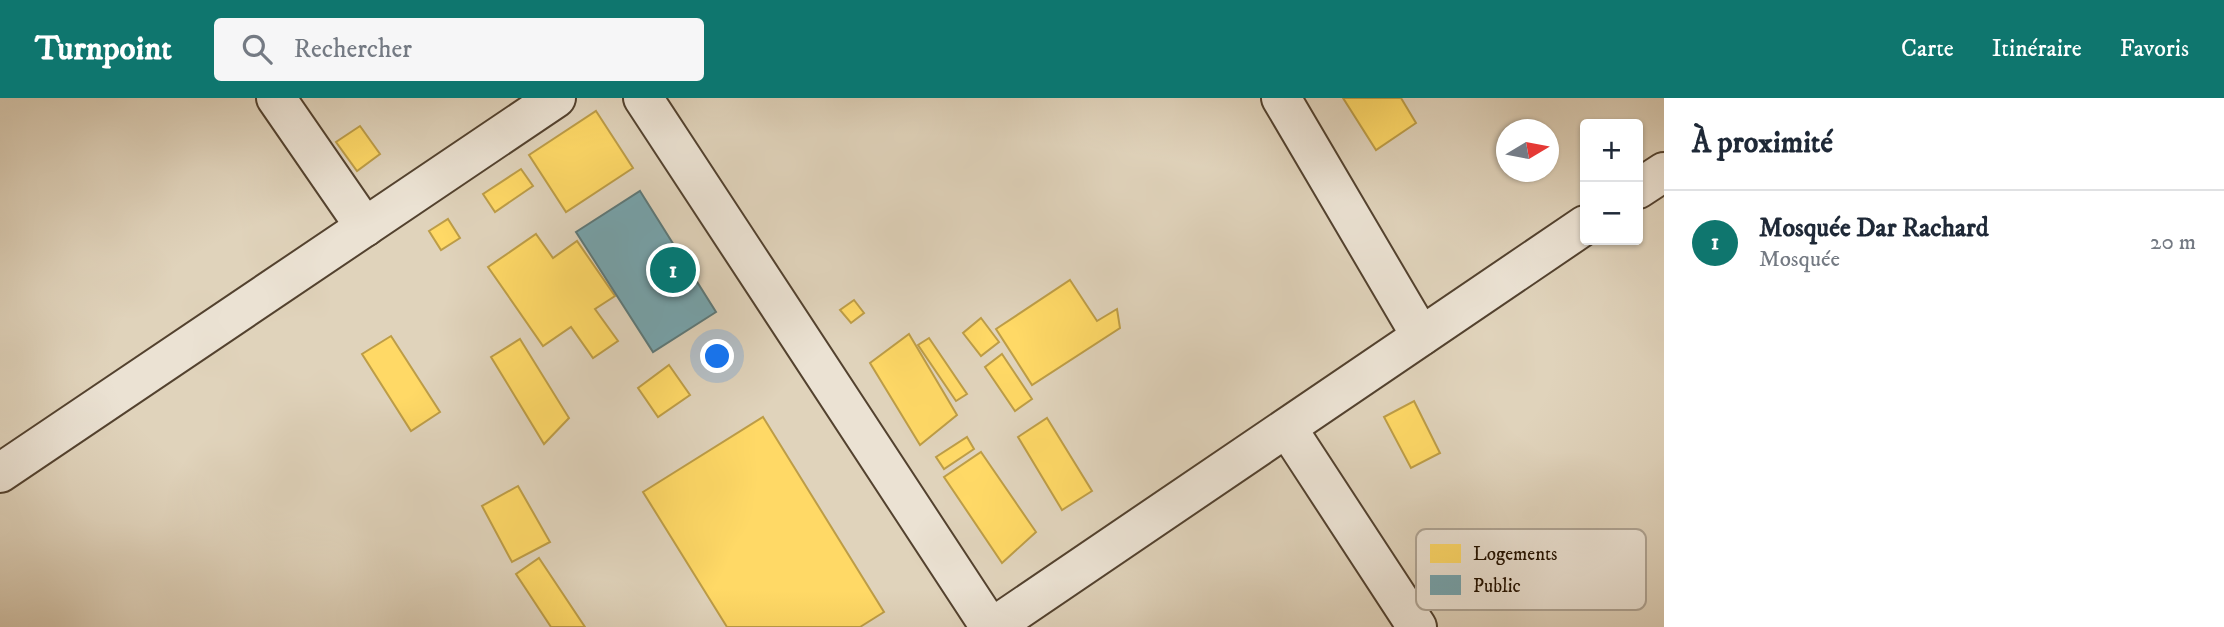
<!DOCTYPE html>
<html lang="fr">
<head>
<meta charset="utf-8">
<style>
  :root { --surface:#fff; --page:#f6f6f7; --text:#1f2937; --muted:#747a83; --line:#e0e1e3; --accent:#0f766e }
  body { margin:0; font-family:"IM FELL DW Pica",serif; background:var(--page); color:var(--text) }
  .controls { position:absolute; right:21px; top:21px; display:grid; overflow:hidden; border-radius:7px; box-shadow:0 2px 5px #0004 }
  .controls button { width:63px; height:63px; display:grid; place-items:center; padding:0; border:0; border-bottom:2px solid var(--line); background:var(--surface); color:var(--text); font:35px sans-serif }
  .compass { position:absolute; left:1496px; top:21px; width:63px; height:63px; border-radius:50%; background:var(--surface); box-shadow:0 2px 5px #0004; rotate:80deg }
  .you { position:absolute; left:718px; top:259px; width:24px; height:24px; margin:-18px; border:5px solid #fff; border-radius:50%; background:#1a73e8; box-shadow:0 0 0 10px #1a73e833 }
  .badge { display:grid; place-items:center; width:46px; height:46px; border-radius:50%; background:var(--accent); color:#fff; font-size:23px; font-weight:700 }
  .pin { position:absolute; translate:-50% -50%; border:4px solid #fff; box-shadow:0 2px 7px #0006 }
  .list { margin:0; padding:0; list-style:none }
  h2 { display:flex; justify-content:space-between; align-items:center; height:91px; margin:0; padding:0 28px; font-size:30px }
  h2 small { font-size:23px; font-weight:400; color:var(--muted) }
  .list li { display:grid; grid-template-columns:46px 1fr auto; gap:21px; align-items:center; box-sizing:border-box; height:105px; padding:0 28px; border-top:2px solid var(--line) }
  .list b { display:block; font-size:26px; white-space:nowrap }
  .list p { margin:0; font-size:23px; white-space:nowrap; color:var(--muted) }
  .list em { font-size:23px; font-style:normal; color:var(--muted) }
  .icon { flex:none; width:38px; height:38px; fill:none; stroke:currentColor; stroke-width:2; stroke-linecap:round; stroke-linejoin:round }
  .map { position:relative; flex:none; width:1664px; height:529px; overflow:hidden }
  header { display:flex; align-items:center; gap:42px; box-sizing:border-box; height:98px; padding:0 35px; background:var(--accent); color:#fff }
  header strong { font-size:33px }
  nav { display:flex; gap:38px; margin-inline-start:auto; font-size:24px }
  .search { width:490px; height:63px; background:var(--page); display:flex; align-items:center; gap:18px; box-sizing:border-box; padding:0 24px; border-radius:7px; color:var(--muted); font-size:26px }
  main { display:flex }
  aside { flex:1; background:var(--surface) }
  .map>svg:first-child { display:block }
  .homes { fill:#ffd966; stroke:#bd9d47; stroke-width:2 }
  .public { fill:#76a5af; stroke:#5d797a; stroke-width:2 }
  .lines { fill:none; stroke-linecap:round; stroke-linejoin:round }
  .street-casing { stroke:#53422f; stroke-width:42 }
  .street { stroke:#ebe2d3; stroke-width:38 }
  .key { fill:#ebe2d3; stroke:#afa494; stroke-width:2 }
  .key-label { font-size:19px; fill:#241200 }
</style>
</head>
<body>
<header>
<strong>Turnpoint</strong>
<div class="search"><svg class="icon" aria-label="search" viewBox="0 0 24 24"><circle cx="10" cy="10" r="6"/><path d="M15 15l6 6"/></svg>Rechercher</div>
<nav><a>Carte</a><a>Itinéraire</a><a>Favoris</a></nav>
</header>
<main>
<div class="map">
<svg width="1664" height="529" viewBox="0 0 1664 529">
  <rect width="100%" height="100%" fill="#e0d3bb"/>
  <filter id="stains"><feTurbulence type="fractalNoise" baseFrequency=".00286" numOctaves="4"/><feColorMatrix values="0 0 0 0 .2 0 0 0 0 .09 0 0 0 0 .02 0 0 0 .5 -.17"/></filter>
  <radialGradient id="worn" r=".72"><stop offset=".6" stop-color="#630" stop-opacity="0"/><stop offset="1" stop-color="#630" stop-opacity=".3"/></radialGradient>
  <g class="homes">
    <path d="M1343,0H1401L1416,25L1376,52Z"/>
    <path d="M596,13L633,70L566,114L529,57Z"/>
    <path d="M360,28L380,56L357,73L336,44Z"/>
    <path d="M521,71L533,88L495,114L483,96Z"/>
    <path d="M448,121L460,140L441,152L429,133Z"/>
    <path d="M536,136L553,160L577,143L615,198L595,211L618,243L593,260L571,229L543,248L488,169Z"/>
    <path d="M1070,182L1097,223L1117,211L1120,230L1032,287L996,231Z"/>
    <path d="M854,202L864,215L851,225L840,212Z"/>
    <path d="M981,220L999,244L981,258L963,235Z"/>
    <path d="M909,236L957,317L920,347L870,265Z"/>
    <path d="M391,238L440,314L411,333L362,256Z"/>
    <path d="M929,240L967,296L956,303L918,247Z"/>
    <path d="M520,241L569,320L544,346L491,259Z"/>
    <path d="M1002,256L1032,301L1015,313L985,269Z"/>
    <path d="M669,267L690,297L658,319L638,290Z"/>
    <path d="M1414,303L1440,355L1411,370L1384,319Z"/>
    <path d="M763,319L884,514L860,529H727L643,394Z"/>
    <path d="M1047,320L1092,393L1062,412L1018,339Z"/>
    <path d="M967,339L974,351L944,371L936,359Z"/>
    <path d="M981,354L1036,434L1002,465L944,379Z"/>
    <path d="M518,388L550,444L512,464L482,408Z"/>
    <path d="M539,460L585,529H551L516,476Z"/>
  </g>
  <path class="public" d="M640,93L716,214L653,254L576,134Z"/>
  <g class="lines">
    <g class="street-casing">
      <g id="street">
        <path d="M276,0L365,129"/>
        <path d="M643,0L990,529"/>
        <path d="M1281,0L1421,238"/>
        <path d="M1638,91L1664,74"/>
        <path d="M1287,330L1417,529"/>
        <path d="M0,375L556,0"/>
        <path d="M993,529L1585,127"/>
      </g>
    </g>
    <use href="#street" class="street"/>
  </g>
  <rect x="1416" y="431" width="230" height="81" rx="10" class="key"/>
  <rect x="1430" y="446" width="31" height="19" fill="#ffd966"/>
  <rect x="1430" y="477" width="31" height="20" fill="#76a5af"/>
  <g class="key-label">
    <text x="1473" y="462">Logements</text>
    <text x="1473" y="494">Public</text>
  </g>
  <rect width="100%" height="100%" filter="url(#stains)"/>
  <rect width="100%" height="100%" fill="url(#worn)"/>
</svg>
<div class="controls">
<button>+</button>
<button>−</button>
</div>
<svg class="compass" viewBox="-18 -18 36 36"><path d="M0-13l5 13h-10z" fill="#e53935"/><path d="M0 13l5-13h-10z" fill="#747a83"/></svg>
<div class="you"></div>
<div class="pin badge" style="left:673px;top:172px">1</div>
</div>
<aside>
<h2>À proximité<small></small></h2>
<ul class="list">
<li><span class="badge">1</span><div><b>Mosquée Dar Rachard</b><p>Mosquée</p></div><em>20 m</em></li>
</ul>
</aside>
</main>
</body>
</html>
